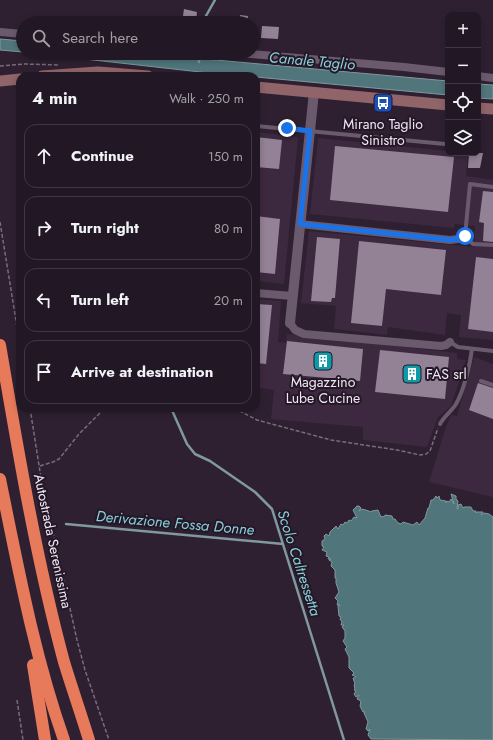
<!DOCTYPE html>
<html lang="en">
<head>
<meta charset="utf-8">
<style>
  :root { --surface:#221825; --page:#2a212d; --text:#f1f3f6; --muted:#a2a0a7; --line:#3f3742 }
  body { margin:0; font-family:Jost,sans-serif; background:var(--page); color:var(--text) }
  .controls { position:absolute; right:12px; top:12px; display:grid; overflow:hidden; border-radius:8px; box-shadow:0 2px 6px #0003 }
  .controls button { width:36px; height:36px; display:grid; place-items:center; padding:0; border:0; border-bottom:1px solid var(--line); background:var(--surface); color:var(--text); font:20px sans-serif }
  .stop { position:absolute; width:12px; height:12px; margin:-9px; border:3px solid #1a73e8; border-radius:50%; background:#fff }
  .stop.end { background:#1a73e8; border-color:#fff; box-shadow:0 1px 4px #0008 }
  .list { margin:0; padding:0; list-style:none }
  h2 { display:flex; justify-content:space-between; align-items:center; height:52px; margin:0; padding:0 16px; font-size:17px }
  h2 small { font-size:13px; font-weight:400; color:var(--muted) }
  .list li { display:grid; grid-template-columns:26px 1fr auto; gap:12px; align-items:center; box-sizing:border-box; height:64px; margin:0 8px 8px; padding:0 8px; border:1px solid var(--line); border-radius:12px }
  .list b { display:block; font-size:15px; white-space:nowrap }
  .list em { font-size:13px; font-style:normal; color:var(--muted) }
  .icon { flex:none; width:22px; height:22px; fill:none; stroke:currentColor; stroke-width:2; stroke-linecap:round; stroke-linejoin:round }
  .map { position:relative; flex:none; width:493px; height:740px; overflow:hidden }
  .search { position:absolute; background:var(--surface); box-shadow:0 2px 6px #0003; left:16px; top:16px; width:244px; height:44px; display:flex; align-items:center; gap:10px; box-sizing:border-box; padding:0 14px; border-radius:22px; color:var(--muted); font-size:15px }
  .panel { position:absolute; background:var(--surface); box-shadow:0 2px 6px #0003; left:16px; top:72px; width:244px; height:340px; border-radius:12px }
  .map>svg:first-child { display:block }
  .built { fill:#3c293f }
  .water { fill:#50767b; stroke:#80989f }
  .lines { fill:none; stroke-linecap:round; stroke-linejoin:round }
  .stream { stroke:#80989f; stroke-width:2.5 }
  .building { fill:#938196 }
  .path { stroke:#796c7b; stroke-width:1.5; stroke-dasharray:4 2; stroke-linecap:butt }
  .service { stroke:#6b5a6d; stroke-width:4 }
  .minor { stroke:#6b5a6d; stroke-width:8 }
  .tertiary { stroke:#6b5a6d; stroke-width:10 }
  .secondary { stroke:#906468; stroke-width:11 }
  .motorway { stroke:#e77a5b; stroke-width:12 }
  .route { stroke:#1a73e8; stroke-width:5 }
  .labels { text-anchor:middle; stroke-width:4; stroke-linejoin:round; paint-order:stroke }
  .poi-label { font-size:14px; fill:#f1e7f2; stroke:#241727 }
  .street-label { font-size:14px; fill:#f1e7f2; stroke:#241727 }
  .water-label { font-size:15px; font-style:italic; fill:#87cfd9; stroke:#241727 }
</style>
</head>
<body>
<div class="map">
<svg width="493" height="740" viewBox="0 0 493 740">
  <rect width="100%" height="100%" fill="#2e2031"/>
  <g class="built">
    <path d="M256,132L298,137L284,284L256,281Z"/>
    <path d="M318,138L448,151V153H468L466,176L493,180V340L459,337L461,315L447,313L445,335L388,327L387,335L334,329L336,306L301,303L309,231L474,247L475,226L454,224V228L310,214Z"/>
    <path d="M256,299L281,301L278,342L286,343L287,334L457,353V359L466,360L451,406L438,417L427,447L363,440V427L271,419L274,390L256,387Z"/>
    <path d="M474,357L493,364V497L429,482L446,427L451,415L457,416Z"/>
  </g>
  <g class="water">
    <path d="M0,39L23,41V52L0,50Z"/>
    <path d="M31,53H138L448,81V95L256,77V76L227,75Z"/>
    <path d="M478,84L493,85V99L478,98Z"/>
    <path d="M451,494L456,496V499L458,501L457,509H458V505L461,504L463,508L464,507H471L473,511H476V513L477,512H483L481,515L484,513L489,514L493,517V740L371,739L368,735L370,729L368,731L366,729L368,722L364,713L365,712H363L360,706L361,701L357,699L359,695L356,697L354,694L356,691L354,690L355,689L354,685L355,684L353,678H355V676L352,675L354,673L349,668V657L345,649L347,647L343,641L345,638V631L342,627L344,625H341L342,622L340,619L341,617L339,616L338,606L340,605H337L338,601L335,598L339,592L336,583V578H335V570L331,566L332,562L329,560L331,559H328L329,557L326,556L327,552L322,550L324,547L322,546V541L325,539L324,536L326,534L329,536L330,532L336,526L338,529L341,524L343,525L345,522L347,523L349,520L351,521L354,517L357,518L353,510L357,506H359L361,508L359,511L362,509L369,511L370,512L372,511L378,510L381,517L385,516V515L392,516L393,519H395L398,523L401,524L403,522L413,525L417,522L419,525L425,518L428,508H429L431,500H433L436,496L437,498L439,496L440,500L446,501V503L447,501L449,502L451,499L454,504Z"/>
  </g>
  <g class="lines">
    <g class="stream">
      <path d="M202,23L215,0"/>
      <path d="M199,62V54"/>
      <path d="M171,408L187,444L195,454L210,461L255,492L272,509L344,740"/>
      <path d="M66,524L283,544"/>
    </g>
  </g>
  <g class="building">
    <path d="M184,9L197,12L196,21H192V23H182Z"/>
    <path d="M240,15L248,16L247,23H239Z"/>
    <path d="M262,26L279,27L278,39L261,38Z"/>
    <path d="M256,137L282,140L279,169L256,167Z"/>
    <path d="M335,146L454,157L448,212L330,200Z"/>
    <path d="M469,153H483L480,168H468Z"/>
    <path d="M483,191L493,192V242L483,241L484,223L479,222Z"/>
    <path d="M256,216L280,219L275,274L256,272Z"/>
    <path d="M317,237L340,239L335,298H332L331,302L311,301Z"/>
    <path d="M359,241L446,250L441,295L386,289L382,326L351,323Z"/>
    <path d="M476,257L493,259V332L468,329Z"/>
    <path d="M256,304L272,305L266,364L256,363Z"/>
    <path d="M287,341L363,349L360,381L283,374Z"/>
    <path d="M380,350L449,357L445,399L375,392Z"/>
    <path d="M478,383L493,388V419L469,410Z"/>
  </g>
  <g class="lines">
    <g class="path">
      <path d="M0,66L24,64L60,65"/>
      <path d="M0,222L20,345"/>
      <path d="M30,408L41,478L77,640L85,670L109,740"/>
      <path d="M234,408L257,420L331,440L397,450L420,455L426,454L430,451L438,428"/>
      <path d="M40,466L53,462L59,459L79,434L105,408"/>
      <path d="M17,700L23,740"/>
    </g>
    <g class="service">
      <path d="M256,126L445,144"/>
      <path d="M493,187L470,184L465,236L473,244L493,245"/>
      <path d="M450,342L458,347L493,351"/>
      <path d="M481,381L493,385"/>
      <path d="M440,424C444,416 451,412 456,404C464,390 470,365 472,349"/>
    </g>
    <g class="minor">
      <path d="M0,32L23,34"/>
      <path d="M240,53L404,67L448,72"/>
      <path d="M478,76L493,78"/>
      <path d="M300,224L450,240L458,239L465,236"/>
      <path d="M256,293L292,296"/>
      <path d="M290,323L295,330L304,334L441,346L446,345L450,342"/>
    </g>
    <path class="tertiary" d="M290,323L314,92"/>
    <g class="secondary">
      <path d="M42,76L98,72L148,76"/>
      <path d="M0,81L20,79"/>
      <path d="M256,87L448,105"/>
      <path d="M478,108L493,109"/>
    </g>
    <g class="motorway">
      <path d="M0,345C18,451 36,558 64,662C72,688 81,714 89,740"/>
      <path d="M0,479C18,567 34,655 64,740"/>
      <path d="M33,665L45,740"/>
    </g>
  </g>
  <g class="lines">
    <path class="route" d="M287,128L310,131L300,224L450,240L458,239L465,236"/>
  </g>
  <defs>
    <g id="bus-square" transform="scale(1)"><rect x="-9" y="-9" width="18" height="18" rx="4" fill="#1a4fb4" stroke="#241727"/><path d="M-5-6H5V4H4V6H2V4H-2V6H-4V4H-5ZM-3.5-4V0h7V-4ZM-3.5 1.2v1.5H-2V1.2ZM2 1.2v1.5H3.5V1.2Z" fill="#fff"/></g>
    <g id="building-square" transform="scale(1)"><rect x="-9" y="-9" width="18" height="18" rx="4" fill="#0f9aa8" stroke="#241727"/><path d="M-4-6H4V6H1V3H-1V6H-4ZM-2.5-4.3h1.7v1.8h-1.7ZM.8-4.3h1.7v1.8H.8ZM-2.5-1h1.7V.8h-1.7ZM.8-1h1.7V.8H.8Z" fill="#fff"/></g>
  </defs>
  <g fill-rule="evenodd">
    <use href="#bus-square" x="383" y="103"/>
    <use href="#building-square" x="323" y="361"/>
    <use href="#building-square" x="412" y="374"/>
  </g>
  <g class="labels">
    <g class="poi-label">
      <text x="383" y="129">Mirano Taglio<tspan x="383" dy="16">Sinistro</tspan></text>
      <text x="426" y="379" text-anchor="start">FAS srl</text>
      <text x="323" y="387">Magazzino<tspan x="323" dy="16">Lube Cucine</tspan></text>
    </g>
    <g class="street-label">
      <text transform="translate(53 541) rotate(78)" y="5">Autostrada Serenissima</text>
    </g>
    <g class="water-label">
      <text transform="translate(312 61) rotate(5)" y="5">Canale Taglio</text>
      <text transform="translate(175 523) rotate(5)" y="5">Derivazione Fossa Donne</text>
      <text transform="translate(299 563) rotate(72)" y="5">Scolo Caltressetta</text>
    </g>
  </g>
</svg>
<div class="controls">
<button>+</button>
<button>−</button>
<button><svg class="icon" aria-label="locate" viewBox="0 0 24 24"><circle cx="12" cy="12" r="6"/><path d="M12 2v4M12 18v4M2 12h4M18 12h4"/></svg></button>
<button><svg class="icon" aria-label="layers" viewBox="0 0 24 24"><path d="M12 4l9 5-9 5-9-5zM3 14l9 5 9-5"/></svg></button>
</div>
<div class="stop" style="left:465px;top:236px"></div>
<div class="stop end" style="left:287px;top:128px"></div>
<div class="search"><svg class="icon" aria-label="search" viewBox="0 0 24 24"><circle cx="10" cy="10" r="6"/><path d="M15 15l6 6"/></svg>Search here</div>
<section class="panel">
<h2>4 min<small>Walk · 250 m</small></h2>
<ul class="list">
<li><svg class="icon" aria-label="ahead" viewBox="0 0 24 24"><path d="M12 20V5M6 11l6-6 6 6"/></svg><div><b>Continue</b></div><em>150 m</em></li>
<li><svg class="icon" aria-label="right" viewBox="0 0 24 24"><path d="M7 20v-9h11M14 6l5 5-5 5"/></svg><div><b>Turn right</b></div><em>80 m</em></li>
<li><svg class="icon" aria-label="left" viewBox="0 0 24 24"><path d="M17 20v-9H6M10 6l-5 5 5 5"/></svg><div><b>Turn left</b></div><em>20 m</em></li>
<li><svg class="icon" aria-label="arrive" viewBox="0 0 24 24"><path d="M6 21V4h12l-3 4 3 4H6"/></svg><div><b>Arrive at destination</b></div></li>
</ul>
</section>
</div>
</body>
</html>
